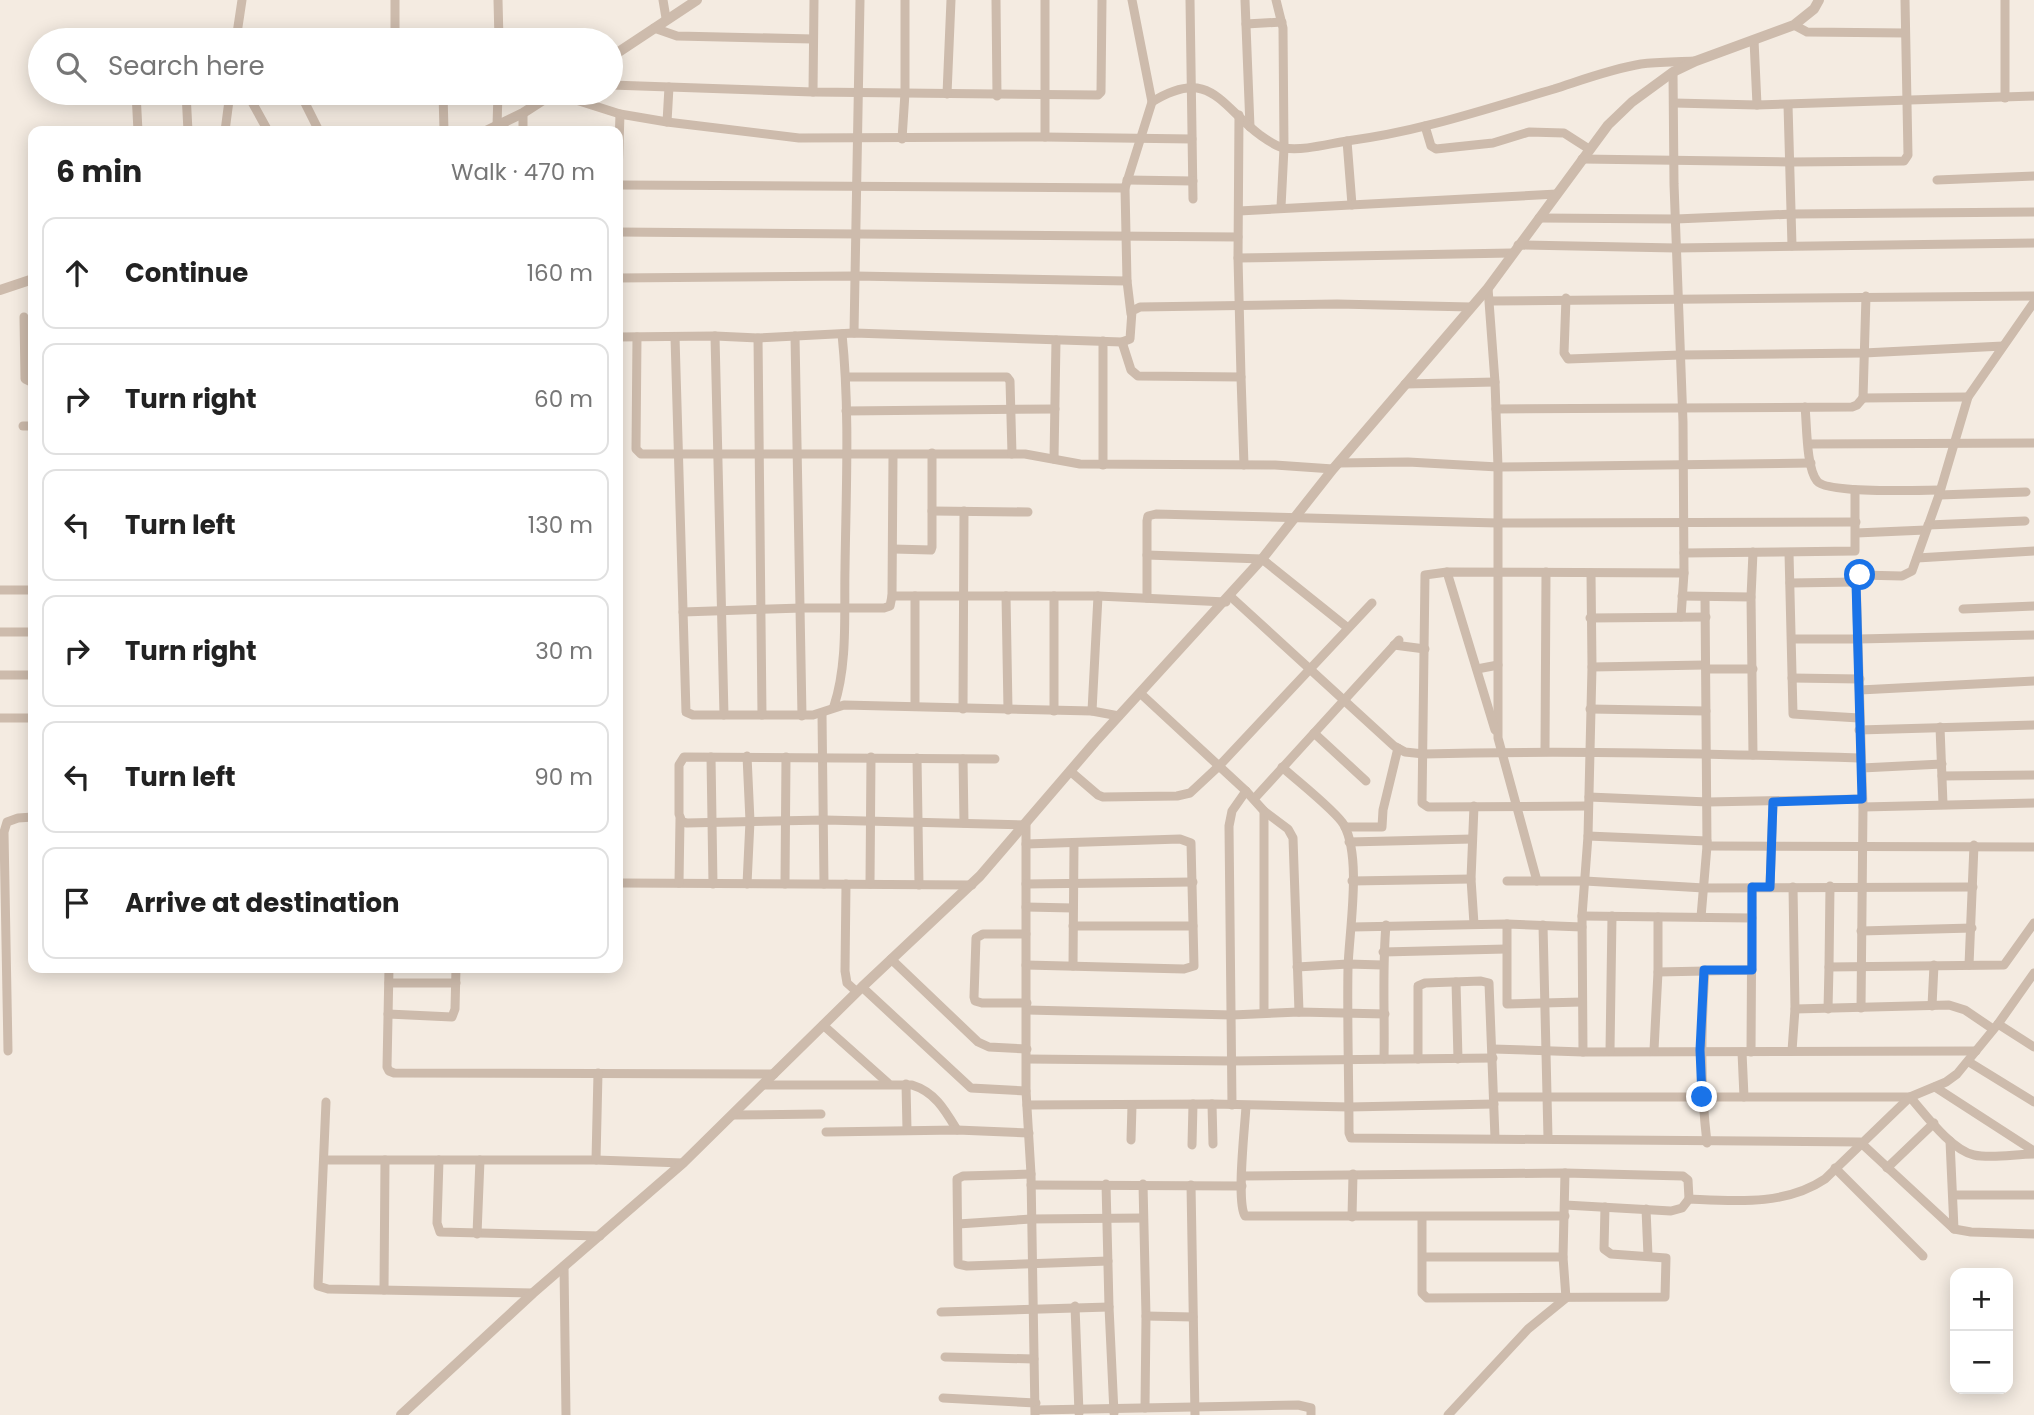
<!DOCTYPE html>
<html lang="en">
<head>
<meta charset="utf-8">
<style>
  :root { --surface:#fff; --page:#f2f2f2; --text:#222; --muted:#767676; --line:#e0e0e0 }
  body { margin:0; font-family:Poppins,sans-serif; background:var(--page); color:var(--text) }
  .controls { position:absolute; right:21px; bottom:21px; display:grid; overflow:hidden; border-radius:14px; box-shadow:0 4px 18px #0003 }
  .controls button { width:63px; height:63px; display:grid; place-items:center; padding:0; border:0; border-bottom:2px solid var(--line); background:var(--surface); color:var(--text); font:35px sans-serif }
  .stop { position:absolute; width:21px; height:21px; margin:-16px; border:5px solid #1a73e8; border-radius:50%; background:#fff }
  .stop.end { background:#1a73e8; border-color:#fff; box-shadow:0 2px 7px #0008 }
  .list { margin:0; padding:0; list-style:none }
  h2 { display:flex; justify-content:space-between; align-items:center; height:91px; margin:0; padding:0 28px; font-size:30px }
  h2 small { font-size:23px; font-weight:400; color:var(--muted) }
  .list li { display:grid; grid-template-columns:46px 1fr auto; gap:21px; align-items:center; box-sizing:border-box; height:112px; margin:0 14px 14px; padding:0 14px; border:2px solid var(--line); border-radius:14px }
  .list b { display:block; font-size:26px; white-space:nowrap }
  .list em { font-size:23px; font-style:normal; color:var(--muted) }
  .icon { flex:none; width:38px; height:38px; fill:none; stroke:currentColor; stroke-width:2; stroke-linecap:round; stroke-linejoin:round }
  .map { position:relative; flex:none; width:2034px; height:1415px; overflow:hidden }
  .search { position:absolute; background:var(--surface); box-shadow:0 4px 18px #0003; left:28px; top:28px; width:595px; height:77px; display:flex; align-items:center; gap:18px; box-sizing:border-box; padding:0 24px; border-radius:38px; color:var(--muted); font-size:26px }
  .panel { position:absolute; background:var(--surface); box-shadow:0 4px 18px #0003; left:28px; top:126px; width:595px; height:847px; border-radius:14px }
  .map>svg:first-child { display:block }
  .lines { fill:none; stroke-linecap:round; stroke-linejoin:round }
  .minor { stroke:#cdbbac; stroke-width:9 }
  .tertiary { stroke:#cdbbac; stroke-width:10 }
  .route { stroke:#1a73e8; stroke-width:9 }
</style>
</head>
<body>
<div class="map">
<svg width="2034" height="1415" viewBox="0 0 2034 1415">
  <rect width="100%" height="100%" fill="#f4ebe1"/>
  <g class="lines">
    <g class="minor">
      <path d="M395,0V40"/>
      <path d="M498,0L499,40"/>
      <path d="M663,0L666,18"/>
      <path d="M996,0L997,96"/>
      <path d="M1190,0L1193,199"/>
      <path d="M1245,0L1250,127"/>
      <path d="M1276,0L1283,28L1284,148L1281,207"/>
      <path d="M2005,0V98"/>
      <path d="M1246,24L1282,22"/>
      <path d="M1794,25L1807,32L1905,33"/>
      <path d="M654,28L677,36L813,39"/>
      <path d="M236,40L242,0"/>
      <path d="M1754,40L1757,105L2034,96"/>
      <path d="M1673,72L1674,184L1683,422L1684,573L1681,617"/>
      <path d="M611,85L813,92L1098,95L1101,92L1102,0"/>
      <path d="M813,92L814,0"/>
      <path d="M136,93L138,131"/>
      <path d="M186,93L188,131"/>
      <path d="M247,93L268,131"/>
      <path d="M300,93L319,131"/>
      <path d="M443,93L444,131"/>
      <path d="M554,93L620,114L667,122L799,138L1045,137L1192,139"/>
      <path d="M947,94L951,0"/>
      <path d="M1152,102C1210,66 1221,106 1260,135C1267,140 1275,146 1284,148C1303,151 1328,144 1347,141C1418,132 1486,109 1554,89C1582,80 1611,69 1641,64C1658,62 1677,62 1694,61"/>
      <path d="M1674,103L1757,105"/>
      <path d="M1788,105L1792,246"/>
      <path d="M523,113V131"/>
      <path d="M667,122L669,87"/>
      <path d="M497,126L498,93"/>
      <path d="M1425,126L1431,146L1436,149L1493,143L1529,132L1564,133L1589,149"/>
      <path d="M225,131L230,93"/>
      <path d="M1045,137V0"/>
      <path d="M902,139L905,93V0"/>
      <path d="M1347,141L1352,205"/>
      <path d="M1582,159L1791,162L1904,161L1908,155L1905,0"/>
      <path d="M618,175L620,114"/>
      <path d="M1127,180L1193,181"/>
      <path d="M1937,180L2034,176"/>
      <path d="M618,185L1125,188"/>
      <path d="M1239,211L1557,194"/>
      <path d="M1539,218L1676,219L1793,214L2034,212"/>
      <path d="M618,232L1238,237"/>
      <path d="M1518,245L1676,248L2034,243"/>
      <path d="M1238,258L1511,253"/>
      <path d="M618,278L855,276L1127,281L1125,188L1152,102L1132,0"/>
      <path d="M1127,281L1131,314"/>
      <path d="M1488,288L1495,382L1498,467V738L1537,881"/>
      <path d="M1866,296L1863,398L1968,397"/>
      <path d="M1566,298L1564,353L1568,359L1680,355L1864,353L2003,346"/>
      <path d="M1490,301L2034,296"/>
      <path d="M24,317L25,379L33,383"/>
      <path d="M854,333L860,0"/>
      <path d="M715,336L724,715"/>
      <path d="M795,336L802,716"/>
      <path d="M618,337L715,336L758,338L854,333L1122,342L1130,339L1132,311L1140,307L1337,304L1471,307"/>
      <path d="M637,337L636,449L641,454H1025L1080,464L1275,465L1333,469"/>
      <path d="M675,337L686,712L693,715H813L844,705L1092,711L1119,716"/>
      <path d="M758,338L762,715"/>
      <path d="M1122,342L1131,370L1138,376L1241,377L1238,258L1239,115"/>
      <path d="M846,377H1007L1010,381L1012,454"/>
      <path d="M1241,377L1244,465"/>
      <path d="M1405,384L1495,382"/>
      <path d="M1805,407C1807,425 1806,467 1817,481C1827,494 1921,490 1940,490"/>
      <path d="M1496,409L1852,407L1857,405L1863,398"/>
      <path d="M846,411L1055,409"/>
      <path d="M23,426H33"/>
      <path d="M33,438V466"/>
      <path d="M1809,444L2034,443"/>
      <path d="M1054,459L1056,340"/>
      <path d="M1339,463L1408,462L1498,467L1811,463"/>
      <path d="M1103,465V341"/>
      <path d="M1939,495L2026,492"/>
      <path d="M932,511L1028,512"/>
      <path d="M1928,525L2025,521"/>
      <path d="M1856,533L1926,530"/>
      <path d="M893,549L931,550L932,547V453"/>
      <path d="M1684,553L1855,551V490"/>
      <path d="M1789,553L1793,714L1859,718"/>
      <path d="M1147,555L1262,559L1348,628"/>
      <path d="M1917,558L2034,551"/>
      <path d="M1447,572L1495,730"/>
      <path d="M1790,583L1856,582"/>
      <path d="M0,590H33"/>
      <path d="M892,596H1098L1226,602"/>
      <path d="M1006,596L1008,710"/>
      <path d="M1054,596V711"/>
      <path d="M1230,596L1394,746L1405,752L1424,754C1570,750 1715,754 1861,758"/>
      <path d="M1682,596L1751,597L1753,755"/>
      <path d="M1751,597L1753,552"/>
      <path d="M1147,598V521L1148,516L1156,514L1497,523L1856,522"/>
      <path d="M1963,609L2034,606"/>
      <path d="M683,612L802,608H884L890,606L892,596L893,455"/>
      <path d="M1590,618L1706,617"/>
      <path d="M0,632H33"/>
      <path d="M1792,639H1859L2034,635"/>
      <path d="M1394,645L1425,649"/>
      <path d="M1592,667L1705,665"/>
      <path d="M1477,669L1498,665"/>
      <path d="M1706,669H1753"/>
      <path d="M0,675H33"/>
      <path d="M1792,678L1860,679"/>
      <path d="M1860,690L2034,681"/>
      <path d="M1140,693L1246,791L1264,811V1013"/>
      <path d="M834,706C848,663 844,614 845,569C846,490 850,412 842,334"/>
      <path d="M915,706V596"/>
      <path d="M963,709L964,511"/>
      <path d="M1590,709L1706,711"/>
      <path d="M1092,711L1098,596"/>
      <path d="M822,714L824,884"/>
      <path d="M0,718H33"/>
      <path d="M1940,727L1943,804"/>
      <path d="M1859,730L2034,725"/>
      <path d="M1314,733L1366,781"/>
      <path d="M1545,751L1546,572"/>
      <path d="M747,756L750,821L747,884"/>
      <path d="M711,757L713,884"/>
      <path d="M917,758L919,885"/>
      <path d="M963,759L964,823"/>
      <path d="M995,759L684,757L679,765V814L682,822L687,823L825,820L1026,825V1091L1031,1174L1035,1415"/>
      <path d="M1282,767C1296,780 1336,811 1344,825C1362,858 1349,931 1348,968C1347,1023 1349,1078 1349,1133L1351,1138L1860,1142L1954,1229L1971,1232L2034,1234"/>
      <path d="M1862,768L1942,764"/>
      <path d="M1070,771L1098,795L1103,797L1177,796L1190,793L1219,766L1372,603"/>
      <path d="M1942,776L2034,775"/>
      <path d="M1589,797L1708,802L1862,799"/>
      <path d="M1254,799L1399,640"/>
      <path d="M1588,806L1428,807L1422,803L1425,575L1447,572L1684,573"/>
      <path d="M1863,807L2034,803"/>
      <path d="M1264,811L1288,829L1293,838L1299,1012"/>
      <path d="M1345,827H1382L1383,810L1398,748"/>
      <path d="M1588,836L1707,841"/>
      <path d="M1349,842L1472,839"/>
      <path d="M1026,844L1180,839L1191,843L1194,966L1184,969L1026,965"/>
      <path d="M1707,846L2034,847"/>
      <path d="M1352,881L1471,879"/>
      <path d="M1507,881H1585L1704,888L1973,887"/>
      <path d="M622,883L972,885"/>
      <path d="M679,883L680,819"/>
      <path d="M785,884L786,757"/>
      <path d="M846,884L845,971L847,983L857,992"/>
      <path d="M870,884L871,757"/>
      <path d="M1026,884L1193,882"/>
      <path d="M1830,886L1829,967L2004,965L2034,923"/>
      <path d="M1770,887L1773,802"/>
      <path d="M1026,907L1073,908"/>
      <path d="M1582,916L1752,918"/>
      <path d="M1701,917L1707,846L1705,597"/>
      <path d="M1474,924L1471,879L1474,806"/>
      <path d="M1507,924V1004L1582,1002"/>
      <path d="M1543,925L1548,1138"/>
      <path d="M1073,926H1193"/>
      <path d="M1352,927L1507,924L1582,927"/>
      <path d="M1861,931L1972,928"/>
      <path d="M1026,934H983L976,938L974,997L975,1001L982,1003H1027"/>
      <path d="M1383,952L1506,949"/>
      <path d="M891,959L978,1042L989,1047L1027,1049"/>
      <path d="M1969,965L1974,845"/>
      <path d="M1073,966L1074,843"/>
      <path d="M1297,967L1348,964L1382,965"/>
      <path d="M389,968L387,1067L389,1071L394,1073L774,1074"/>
      <path d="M1705,970C1701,1031 1700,1083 1707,1143"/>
      <path d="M1658,972L1752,970"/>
      <path d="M1456,982L1458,1059"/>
      <path d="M389,983H456"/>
      <path d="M862,987L971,1088L1026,1091"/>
      <path d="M1932,1006L1934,965"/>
      <path d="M1861,1008L1863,807L1856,578L1860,575L1902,576L1912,571L1939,495L1968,397L2034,302"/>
      <path d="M1795,1009L1949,1005L1965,1010L1993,1029"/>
      <path d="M1828,1009L1829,967"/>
      <path d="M1027,1010L1232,1015L1299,1012L1385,1014"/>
      <path d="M388,1014L452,1017L455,1009L456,968"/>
      <path d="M1998,1024L2034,1047"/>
      <path d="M823,1025L888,1083"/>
      <path d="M1493,1049L1583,1052L1976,1051"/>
      <path d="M1654,1050L1658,972V917"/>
      <path d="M8,1051L4,832L7,822L18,818L33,817"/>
      <path d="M1610,1051L1612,916"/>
      <path d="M1792,1051L1795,1009L1793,887"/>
      <path d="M1583,1052L1582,916L1588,836L1592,667L1591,573"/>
      <path d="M1742,1052L1744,1097"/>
      <path d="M1751,1052L1752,887"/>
      <path d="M1027,1059L1233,1061L1493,1058"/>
      <path d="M1384,1059C1385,1014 1382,970 1386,925"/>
      <path d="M1418,1059V986L1425,983L1481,981L1489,983L1495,1138"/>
      <path d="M1969,1062L2034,1102"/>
      <path d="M906,1084L907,1130"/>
      <path d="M764,1085H912C935,1092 945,1110 957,1130"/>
      <path d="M1935,1087L2034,1151"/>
      <path d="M1494,1097H1910C1925,1114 1951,1150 1974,1155C1992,1159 2015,1154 2034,1154"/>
      <path d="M326,1102L318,1286L328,1289L533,1293"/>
      <path d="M1212,1104L1213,1144"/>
      <path d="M1027,1105L1212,1104L1349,1107L1494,1104"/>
      <path d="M1232,1105L1229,826L1232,811L1246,791"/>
      <path d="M1246,1106C1245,1127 1236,1201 1245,1216H1565"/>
      <path d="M733,1115L821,1114"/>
      <path d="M826,1132L957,1130L1029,1133"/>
      <path d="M1131,1140L1132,1105"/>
      <path d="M1950,1141L1954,1229"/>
      <path d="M1192,1145L1193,1104"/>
      <path d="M324,1160H596L683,1163"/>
      <path d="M439,1160L437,1223L440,1232L600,1236"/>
      <path d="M596,1160L598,1073"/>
      <path d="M1835,1168L1923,1256"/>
      <path d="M1887,1168L1934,1123"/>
      <path d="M1031,1174L963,1176L957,1179L958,1264L967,1266L1108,1261"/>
      <path d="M1242,1176L1565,1173L1683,1176L1688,1180L1689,1199"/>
      <path d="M1106,1184L1109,1307L1114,1413"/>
      <path d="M1143,1184L1146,1316L1145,1408"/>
      <path d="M1031,1185L1242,1186"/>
      <path d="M1191,1185L1195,1415"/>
      <path d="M1953,1195H2034"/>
      <path d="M1565,1205L1671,1211L1682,1208L1689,1199C1734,1201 1785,1206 1825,1179L1910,1097L1946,1082L1957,1074L1998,1024L2034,973"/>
      <path d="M1646,1209L1648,1256"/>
      <path d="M1352,1217L1353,1174"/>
      <path d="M1422,1217V1293L1427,1298L1665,1297L1666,1258L1611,1254L1604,1249L1605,1207"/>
      <path d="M958,1224L1031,1219L1143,1218"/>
      <path d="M477,1234L480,1160"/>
      <path d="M1423,1257H1563"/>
      <path d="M564,1266L566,1415"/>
      <path d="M384,1290L385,1160"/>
      <path d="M1075,1306L1079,1413"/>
      <path d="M941,1312L1109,1307"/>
      <path d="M1146,1316L1193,1317"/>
      <path d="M945,1357L1034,1359"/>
      <path d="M943,1398L1036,1403"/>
      <path d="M1036,1410L1298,1405L1311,1408V1415"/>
      <path d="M1448,1415L1528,1329L1566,1298L1563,1257L1565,1173"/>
    </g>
    <g class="tertiary">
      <path d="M611,57L697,0"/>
      <path d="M486,131L523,113L554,93"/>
      <path d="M0,290L33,279"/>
      <path d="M401,1415L533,1293L683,1163L862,987L980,876L1095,742L1262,559L1333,469L1488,288L1608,125L1632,102L1673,72L1696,61L1794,25L1814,9L1819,0"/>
    </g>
  </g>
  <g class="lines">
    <path class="route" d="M1702,1097L1700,1050L1704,970H1752V887H1770L1773,802L1862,799L1856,582V578L1860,575"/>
  </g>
</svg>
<div class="controls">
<button>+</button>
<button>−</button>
</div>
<div class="stop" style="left:1860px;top:575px"></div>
<div class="stop end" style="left:1702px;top:1097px"></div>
<div class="search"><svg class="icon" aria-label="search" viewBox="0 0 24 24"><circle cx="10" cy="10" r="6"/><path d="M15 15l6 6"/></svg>Search here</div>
<section class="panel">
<h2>6 min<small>Walk · 470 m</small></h2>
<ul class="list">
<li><svg class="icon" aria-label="ahead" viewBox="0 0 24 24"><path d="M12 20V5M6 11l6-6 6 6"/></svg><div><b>Continue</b></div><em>160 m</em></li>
<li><svg class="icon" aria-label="right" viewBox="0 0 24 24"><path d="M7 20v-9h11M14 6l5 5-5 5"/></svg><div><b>Turn right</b></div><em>60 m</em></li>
<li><svg class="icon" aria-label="left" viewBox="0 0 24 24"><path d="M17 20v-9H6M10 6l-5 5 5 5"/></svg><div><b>Turn left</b></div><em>130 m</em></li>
<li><svg class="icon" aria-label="right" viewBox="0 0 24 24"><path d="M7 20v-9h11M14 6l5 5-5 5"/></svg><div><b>Turn right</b></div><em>30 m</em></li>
<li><svg class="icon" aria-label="left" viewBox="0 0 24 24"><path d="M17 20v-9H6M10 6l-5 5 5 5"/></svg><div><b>Turn left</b></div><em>90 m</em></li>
<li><svg class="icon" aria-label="arrive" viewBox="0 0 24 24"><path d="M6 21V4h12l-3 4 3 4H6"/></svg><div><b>Arrive at destination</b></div></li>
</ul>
</section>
</div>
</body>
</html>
